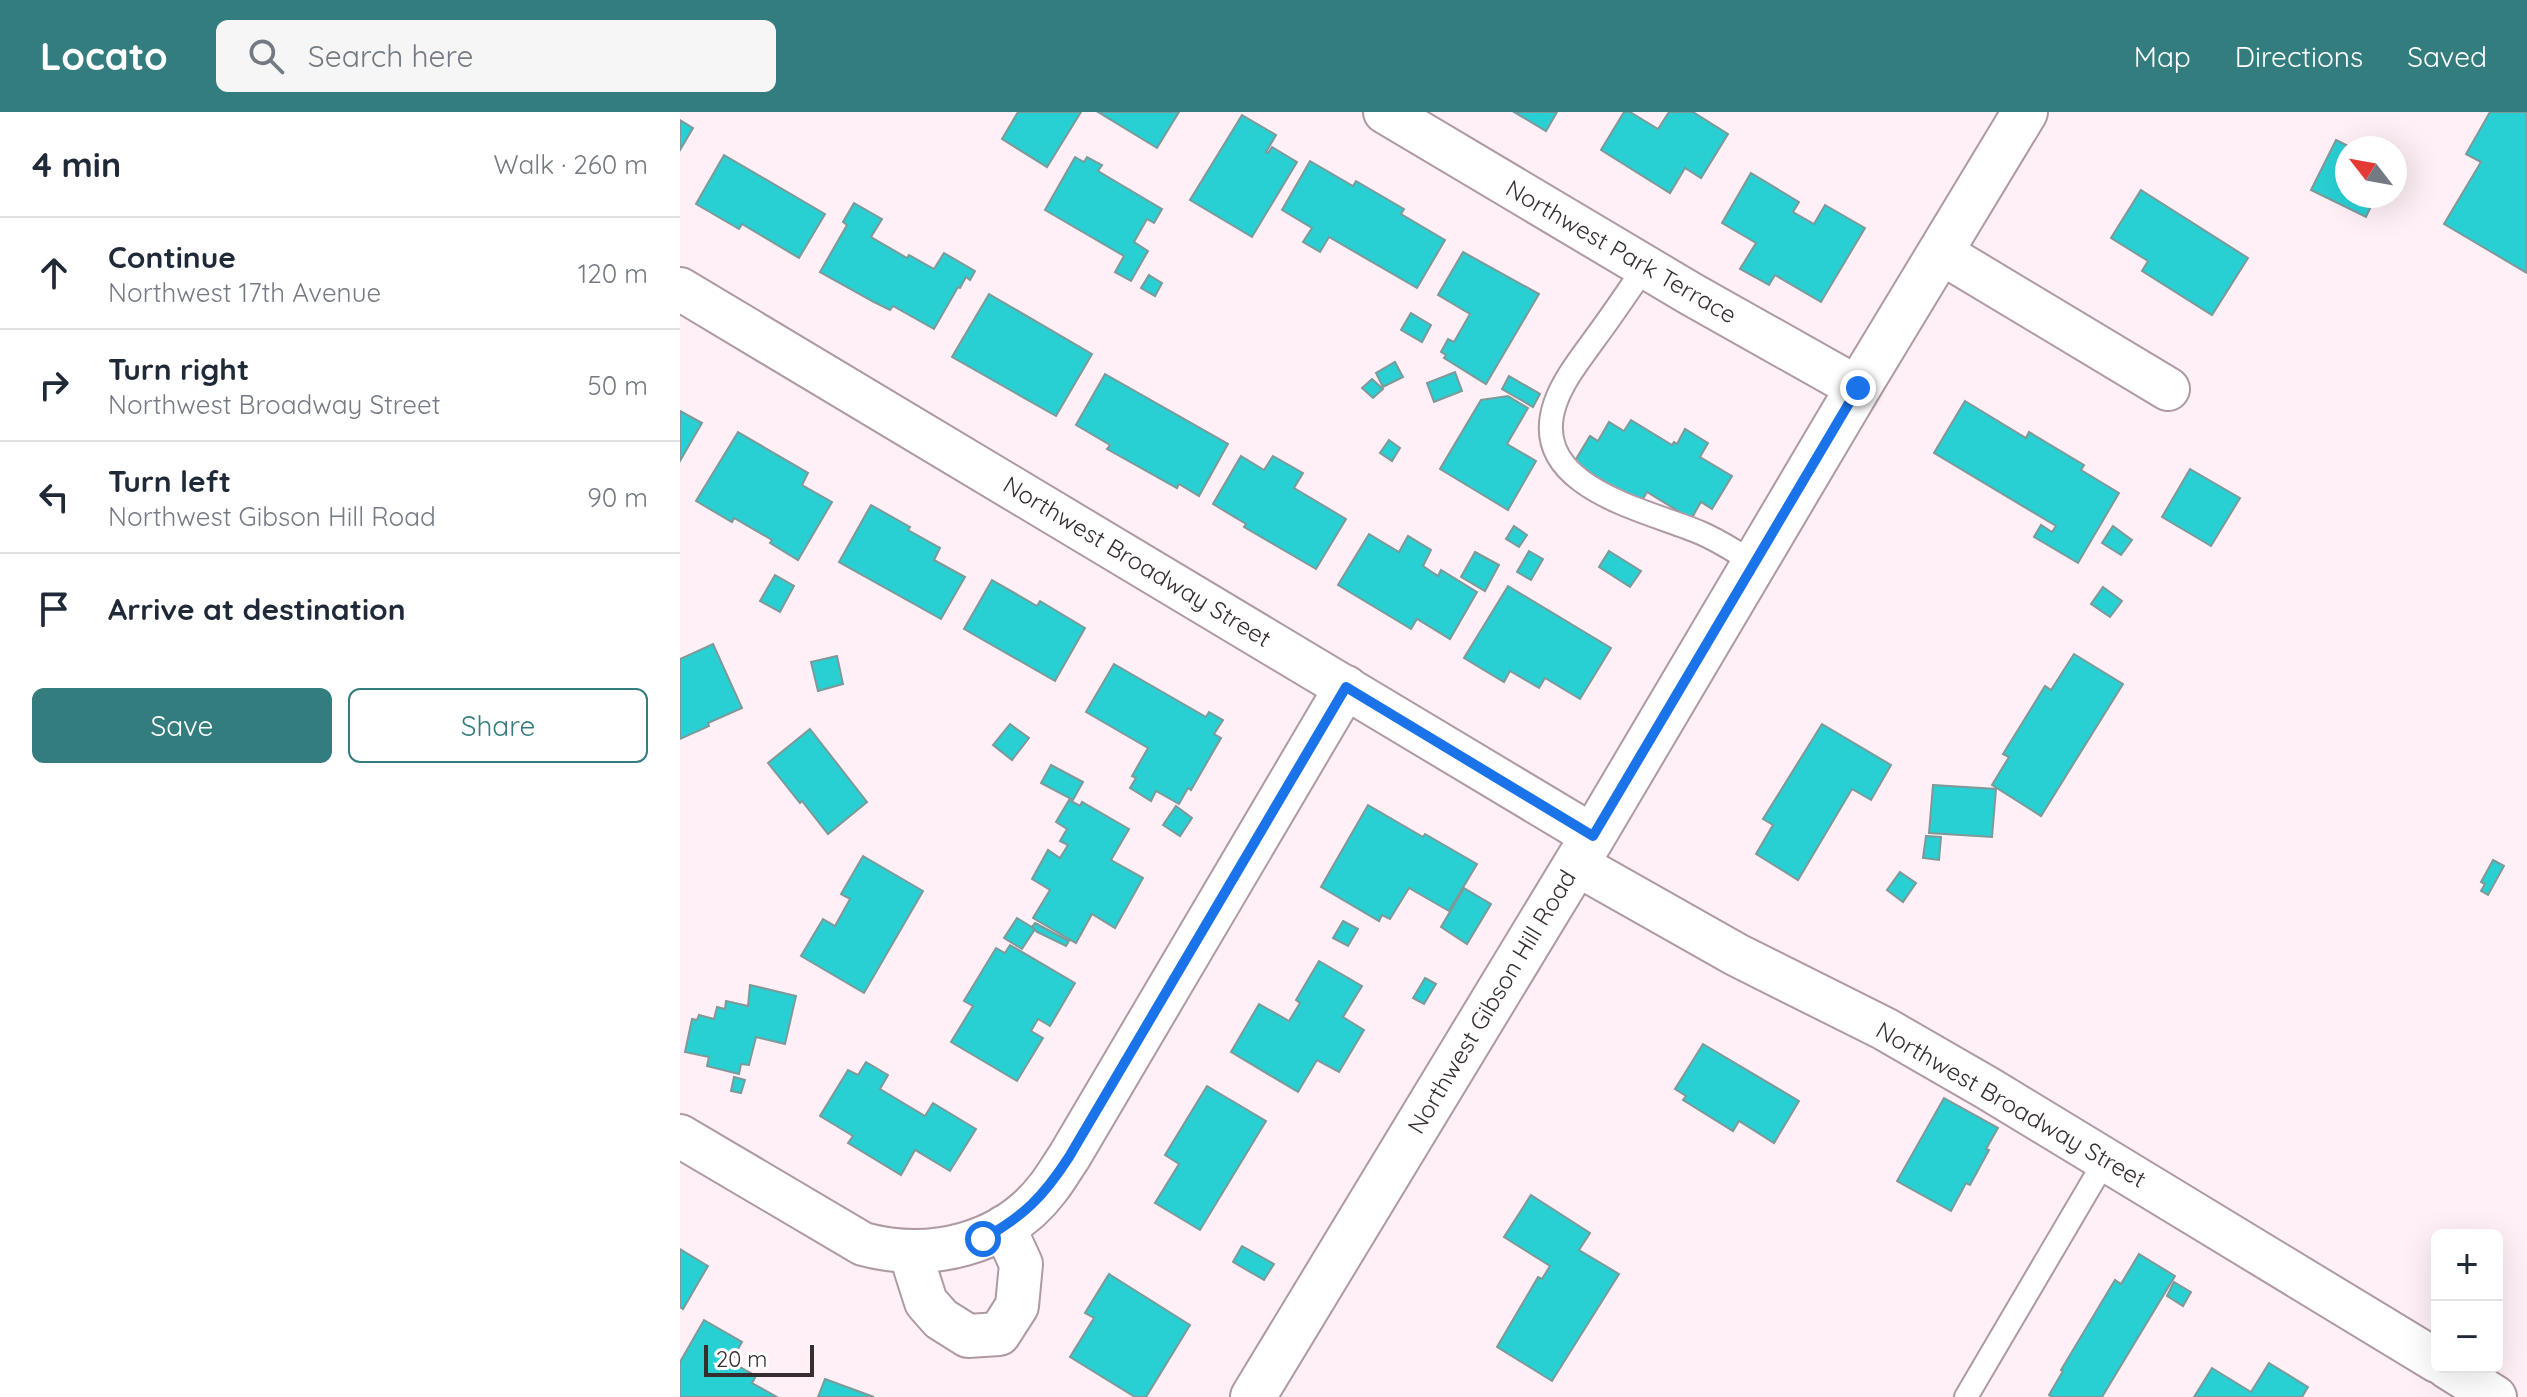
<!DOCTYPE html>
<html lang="en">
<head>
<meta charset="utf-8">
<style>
  :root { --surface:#fff; --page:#f6f6f7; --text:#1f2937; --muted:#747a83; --line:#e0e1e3; --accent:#347d7f }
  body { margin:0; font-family:Quicksand,sans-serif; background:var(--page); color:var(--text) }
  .controls { position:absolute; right:24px; bottom:24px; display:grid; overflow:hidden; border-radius:12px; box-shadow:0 8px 32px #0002 }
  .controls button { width:72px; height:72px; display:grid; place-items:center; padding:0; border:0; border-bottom:2px solid var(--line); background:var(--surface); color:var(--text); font:40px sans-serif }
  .compass { position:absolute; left:1655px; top:24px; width:72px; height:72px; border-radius:50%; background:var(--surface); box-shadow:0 8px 32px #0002; rotate:301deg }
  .scale { position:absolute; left:24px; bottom:20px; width:110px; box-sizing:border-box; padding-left:8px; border:4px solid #362d31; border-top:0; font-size:22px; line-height:28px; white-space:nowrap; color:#362d31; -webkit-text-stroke:6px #fff; paint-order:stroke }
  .stop { position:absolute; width:24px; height:24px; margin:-18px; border:6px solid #1a73e8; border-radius:50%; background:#fff }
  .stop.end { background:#1a73e8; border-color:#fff; box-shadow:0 2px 8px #0008 }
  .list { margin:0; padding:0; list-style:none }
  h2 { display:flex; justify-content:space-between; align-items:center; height:104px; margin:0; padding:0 32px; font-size:34px }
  h2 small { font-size:26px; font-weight:400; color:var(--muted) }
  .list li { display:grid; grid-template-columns:52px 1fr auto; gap:24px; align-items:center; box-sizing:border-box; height:112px; padding:0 32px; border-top:2px solid var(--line) }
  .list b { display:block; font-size:30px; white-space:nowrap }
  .list p { margin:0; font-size:26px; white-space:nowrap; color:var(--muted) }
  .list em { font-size:26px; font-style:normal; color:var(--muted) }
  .actions { display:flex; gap:16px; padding:24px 32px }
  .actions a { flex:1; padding:18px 0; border:2px solid var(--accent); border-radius:12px; text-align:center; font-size:28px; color:var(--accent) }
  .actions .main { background:var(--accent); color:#fff }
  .icon { flex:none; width:44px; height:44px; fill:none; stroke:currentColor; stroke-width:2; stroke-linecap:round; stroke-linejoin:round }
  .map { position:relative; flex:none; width:1847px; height:1285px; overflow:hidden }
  header { display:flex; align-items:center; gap:48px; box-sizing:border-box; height:112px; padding:0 40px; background:var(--accent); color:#fff }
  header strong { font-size:38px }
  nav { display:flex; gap:44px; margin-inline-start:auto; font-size:28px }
  .search { width:560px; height:72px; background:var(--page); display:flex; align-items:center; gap:20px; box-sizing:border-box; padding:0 28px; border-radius:12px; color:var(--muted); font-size:30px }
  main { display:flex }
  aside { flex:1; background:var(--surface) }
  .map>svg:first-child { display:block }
  .building { fill:#28d0d4; stroke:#7f9898; stroke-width:2 }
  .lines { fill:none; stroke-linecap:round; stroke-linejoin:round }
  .service-casing { stroke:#af99a2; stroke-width:26 }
  .minor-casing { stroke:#af99a2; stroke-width:46 }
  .secondary-casing { stroke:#af99a2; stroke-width:48 }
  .service { stroke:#fff; stroke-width:22 }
  .minor { stroke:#fff; stroke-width:42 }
  .secondary { stroke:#fff; stroke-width:44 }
  .route { stroke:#1a73e8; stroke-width:10 }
  .labels { text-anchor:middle; stroke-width:6; stroke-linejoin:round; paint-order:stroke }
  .street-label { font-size:24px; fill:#362d31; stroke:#fff }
</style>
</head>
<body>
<header>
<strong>Locato</strong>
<div class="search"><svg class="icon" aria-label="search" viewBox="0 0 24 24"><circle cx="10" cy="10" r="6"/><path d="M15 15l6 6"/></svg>Search here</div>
<nav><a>Map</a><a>Directions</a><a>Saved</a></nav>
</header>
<main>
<aside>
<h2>4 min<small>Walk · 260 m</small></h2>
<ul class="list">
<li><svg class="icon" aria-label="ahead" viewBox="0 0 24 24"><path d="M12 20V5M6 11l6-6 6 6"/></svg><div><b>Continue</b><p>Northwest 17th Avenue</p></div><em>120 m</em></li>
<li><svg class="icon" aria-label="right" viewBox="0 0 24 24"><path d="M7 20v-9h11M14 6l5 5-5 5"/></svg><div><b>Turn right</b><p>Northwest Broadway Street</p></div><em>50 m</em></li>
<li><svg class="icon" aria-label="left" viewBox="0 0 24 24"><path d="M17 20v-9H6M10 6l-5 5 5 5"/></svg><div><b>Turn left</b><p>Northwest Gibson Hill Road</p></div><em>90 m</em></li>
<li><svg class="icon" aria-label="arrive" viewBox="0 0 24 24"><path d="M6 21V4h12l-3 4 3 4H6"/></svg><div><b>Arrive at destination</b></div></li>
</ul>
<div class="actions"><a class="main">Save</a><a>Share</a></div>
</aside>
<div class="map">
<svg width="1847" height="1285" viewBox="0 0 1847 1285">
  <rect width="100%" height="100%" fill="#fef0f6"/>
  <g class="building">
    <path d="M338,0H401L367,55L322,27Z"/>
    <path d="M418,0H499L477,36Z"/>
    <path d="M834,0H877L866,19Z"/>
    <path d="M944,0H950L978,17L989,0H1013L1048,22L1021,66L1005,56L990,81L921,38Z"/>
    <path d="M1810,0H1847V161L1764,112L1801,50L1786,42Z"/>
    <path d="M562,3L596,23L586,40L588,41L592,35L617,50L572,125L510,88Z"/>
    <path d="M0,8L13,16L0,38Z"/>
    <path d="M1656,28L1672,36H1667V84H1696L1686,105L1631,78Z"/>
    <path d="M44,43L145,102L119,146L62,112L59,117L16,92Z"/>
    <path d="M395,45L404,50L407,45L422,53L418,59L482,97L474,111L467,107L454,130L468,139L451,169L435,160L444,144L365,98Z"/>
    <path d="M630,49L673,74L676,69L724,97L721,102L765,128L737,176L649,125L640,140L623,130L632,116L602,98Z"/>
    <path d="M1071,61L1119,90L1113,100L1134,112L1145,93L1185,116L1141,190L1095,163L1089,173L1060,157L1076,131L1042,111Z"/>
    <path d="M1461,78L1568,146L1532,203L1462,159L1468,149L1431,126Z"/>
    <path d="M174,91L202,107L191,125L227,146L229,143L254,157L264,141L295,159L290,168L286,165L280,176L278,175L254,217L213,194L210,198L194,190L140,160L167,113L163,110Z"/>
    <path d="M783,140L859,182L806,272L764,246L766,243L761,240L768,227L774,230L790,202L758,183Z"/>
    <path d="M469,163L482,171L475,184L461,176Z"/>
    <path d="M309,182L412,242L376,304L272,245Z"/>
    <path d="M731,201L751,213L742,230L721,218Z"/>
    <path d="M715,250L723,265L703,275L696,261Z"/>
    <path d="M775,260L782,279L754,290L747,271Z"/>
    <path d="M425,262L548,332L519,384L499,372L497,376L427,337L430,333L396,313Z"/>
    <path d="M829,264L860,282L853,295L822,277Z"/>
    <path d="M692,267L703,277L693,286L682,276Z"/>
    <path d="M828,284L848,296L827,332L856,349L828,398L760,357L801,288Z"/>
    <path d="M1285,289L1346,326L1349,320L1404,353L1401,358L1439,381L1398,451L1354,425L1361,413L1372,420L1376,414L1254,341Z"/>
    <path d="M0,299L22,311L0,349Z"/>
    <path d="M951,308L992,333L994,330L997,332L1005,317L1028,331L1020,345L1052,364L1032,397L1021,390L1011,407L967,380L957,397L890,357L910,324L918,329L929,310L944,319Z"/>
    <path d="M58,320L128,361L122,373L152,390L118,448L90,431L92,428L54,406L52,410L16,389Z"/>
    <path d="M709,328L720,336L712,349L700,341Z"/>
    <path d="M561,344L584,358L593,344L623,361L614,376L666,407L636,457L564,415L566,412L533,392Z"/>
    <path d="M1510,357L1560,386L1531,434L1482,405Z"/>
    <path d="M191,393L230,415L228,418L260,436L254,448L285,465L261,507L159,450Z"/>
    <path d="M834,414L847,423L839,435L826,427Z"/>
    <path d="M1433,414L1452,428L1441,443L1422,431Z"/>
    <path d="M689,422L719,440L728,424L751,438L743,454L758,464L761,458L797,480L770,527L737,507L731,517L658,473Z"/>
    <path d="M849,439L863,447L851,468L837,460Z"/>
    <path d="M929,439L961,459L950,475L919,455Z"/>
    <path d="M795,440L819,453L805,479L781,465Z"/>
    <path d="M95,463L114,474L100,500L80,489Z"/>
    <path d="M312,468L357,494L360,489L405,516L375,569L284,517Z"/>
    <path d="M828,474L931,536L900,587L865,566L859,576L830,559L824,570L784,546Z"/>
    <path d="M1423,475L1442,489L1430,505L1411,492Z"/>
    <path d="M33,532L62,596L28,611L29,614L0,627V547Z"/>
    <path d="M1394,542L1443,572L1361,704L1312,673L1329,645L1323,642L1365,574L1371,578Z"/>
    <path d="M157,544L163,572L138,579L131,550Z"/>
    <path d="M434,552L526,605L529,600L543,608L534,622L541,626L511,678L508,676L499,692L476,679L471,689L450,676L456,666L452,664L468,636L406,600Z"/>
    <path d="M330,612L349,626L332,648L313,633Z"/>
    <path d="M1142,612L1211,653L1191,688L1172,677L1118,768L1076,742L1093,713L1083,707Z"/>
    <path d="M130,617L187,690L148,722L122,689L120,691L88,651Z"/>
    <path d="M371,653L403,670L393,688L361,671Z"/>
    <path d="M1253,673L1316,677L1312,725L1249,721Z"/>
    <path d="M389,688L400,694L402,690L449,717L431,748L463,766L435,816L412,802L396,831L353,806L370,778L352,767L368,738L380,746L388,733L380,729L387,717L376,710Z"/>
    <path d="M688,693L743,725L745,722L797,752L769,799L729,776L710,807L702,803L699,809L641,775Z"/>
    <path d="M496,694L512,706L500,724L483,713Z"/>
    <path d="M1246,724L1261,725L1259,748L1243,746Z"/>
    <path d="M183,744L243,779L184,881L121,844L143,807L155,814L170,787L161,782Z"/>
    <path d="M1813,748L1824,754L1808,783L1801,779L1805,772L1801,770Z"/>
    <path d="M1220,760L1236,771L1223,790L1207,778Z"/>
    <path d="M784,776L811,792L787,832L761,815Z"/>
    <path d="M337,806L355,817L342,837L324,826Z"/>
    <path d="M663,809L678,817L668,834L653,826Z"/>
    <path d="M355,811L389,829L386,834L357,820L352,815Z"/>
    <path d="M330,833L395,871L370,914L358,907L351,919L363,926L337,969L271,930L293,894L284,889L316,836L325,841Z"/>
    <path d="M639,849L682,874L663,905L684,918L659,960L637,948L618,980L551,940L579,892L609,909L620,891L616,888Z"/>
    <path d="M745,866L756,872L744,892L733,886Z"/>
    <path d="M70,873L116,884L105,932L76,925L69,953L61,952L59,962L27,954L29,945L5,940L12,907L17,908L19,903L34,907L37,895L45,897L46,889L68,894Z"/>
    <path d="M1023,932L1119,989L1094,1031L1059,1009L1053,1019L1003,988L1006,984L995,977Z"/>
    <path d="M186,950L208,963L200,977L245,1004L253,991L296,1017L270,1059L235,1038L221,1063L168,1031L173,1024L140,1004L168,958L178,963Z"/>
    <path d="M54,965L65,968L61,981L51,979Z"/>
    <path d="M527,974L586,1009L520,1118L475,1091L499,1052L485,1043Z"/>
    <path d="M1264,986L1318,1016L1306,1037L1309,1038L1290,1073L1286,1071L1271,1099L1217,1069Z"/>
    <path d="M851,1083L910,1121L899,1138L939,1162L872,1269L817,1235L858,1165L862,1167L870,1154L824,1125Z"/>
    <path d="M562,1134L594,1152L584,1168L553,1150Z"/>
    <path d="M0,1137L28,1154L3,1197L0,1195Z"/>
    <path d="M1459,1142L1495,1164L1422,1285H1372L1369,1283L1383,1259L1381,1258L1435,1168L1441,1172Z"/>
    <path d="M429,1162L510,1213L466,1285H455L390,1245L414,1206L405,1201Z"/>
    <path d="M1494,1170L1511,1180L1503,1194L1487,1184Z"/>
    <path d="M24,1208L62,1230L51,1250L76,1264L72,1271L97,1285H0V1250Z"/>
    <path d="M1589,1251L1628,1275L1622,1285H1514L1532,1256L1571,1280Z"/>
    <path d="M145,1267L194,1285H138Z"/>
  </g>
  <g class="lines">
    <g class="service-casing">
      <g id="service">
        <path d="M965,155C949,178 933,202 916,225C901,246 883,268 875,292C847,376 968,398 1021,421C1040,429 1057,441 1075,451"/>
        <path d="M1286,1285L1426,1047"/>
      </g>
    </g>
    <g class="minor-casing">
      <g id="minor">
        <path d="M705,0L1011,182L1178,276"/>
        <path d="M1260,140L1488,277"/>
        <path d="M0,177L913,724"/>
        <path d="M896,752L1057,843L1205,917L1309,977L1757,1249"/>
        <path d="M0,1024L183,1132C250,1150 325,1133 368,1076C376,1066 382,1055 389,1045L666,575"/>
        <path d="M230,1140L246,1190L261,1207L288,1224L319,1222L337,1194L341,1152L324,1115"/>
        <path d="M1767,1255L1815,1285"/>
      </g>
    </g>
    <g class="secondary-casing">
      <path id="secondary" d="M573,1285L913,724L1178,276L1345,0"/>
    </g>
    <use href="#service" class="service"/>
    <use href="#minor" class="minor"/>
    <use href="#secondary" class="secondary"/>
  </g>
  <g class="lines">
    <path class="route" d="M303,1127C345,1103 363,1085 389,1045L666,575L913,724L1178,276"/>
  </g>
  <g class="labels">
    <g class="street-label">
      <text transform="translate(941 140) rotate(30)" y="8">Northwest Park Terrace</text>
      <text transform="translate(457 450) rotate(31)" y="8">Northwest Broadway Street</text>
      <text transform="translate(812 890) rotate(-59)" y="8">Northwest Gibson Hill Road</text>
      <text transform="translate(1331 993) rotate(30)" y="8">Northwest Broadway Street</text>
    </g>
  </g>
</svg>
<div class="controls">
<button>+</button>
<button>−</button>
</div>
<svg class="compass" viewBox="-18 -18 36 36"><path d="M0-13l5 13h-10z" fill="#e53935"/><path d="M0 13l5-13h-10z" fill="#747a83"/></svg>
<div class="scale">20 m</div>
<div class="stop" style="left:303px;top:1127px"></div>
<div class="stop end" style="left:1178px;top:276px"></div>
</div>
</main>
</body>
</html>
